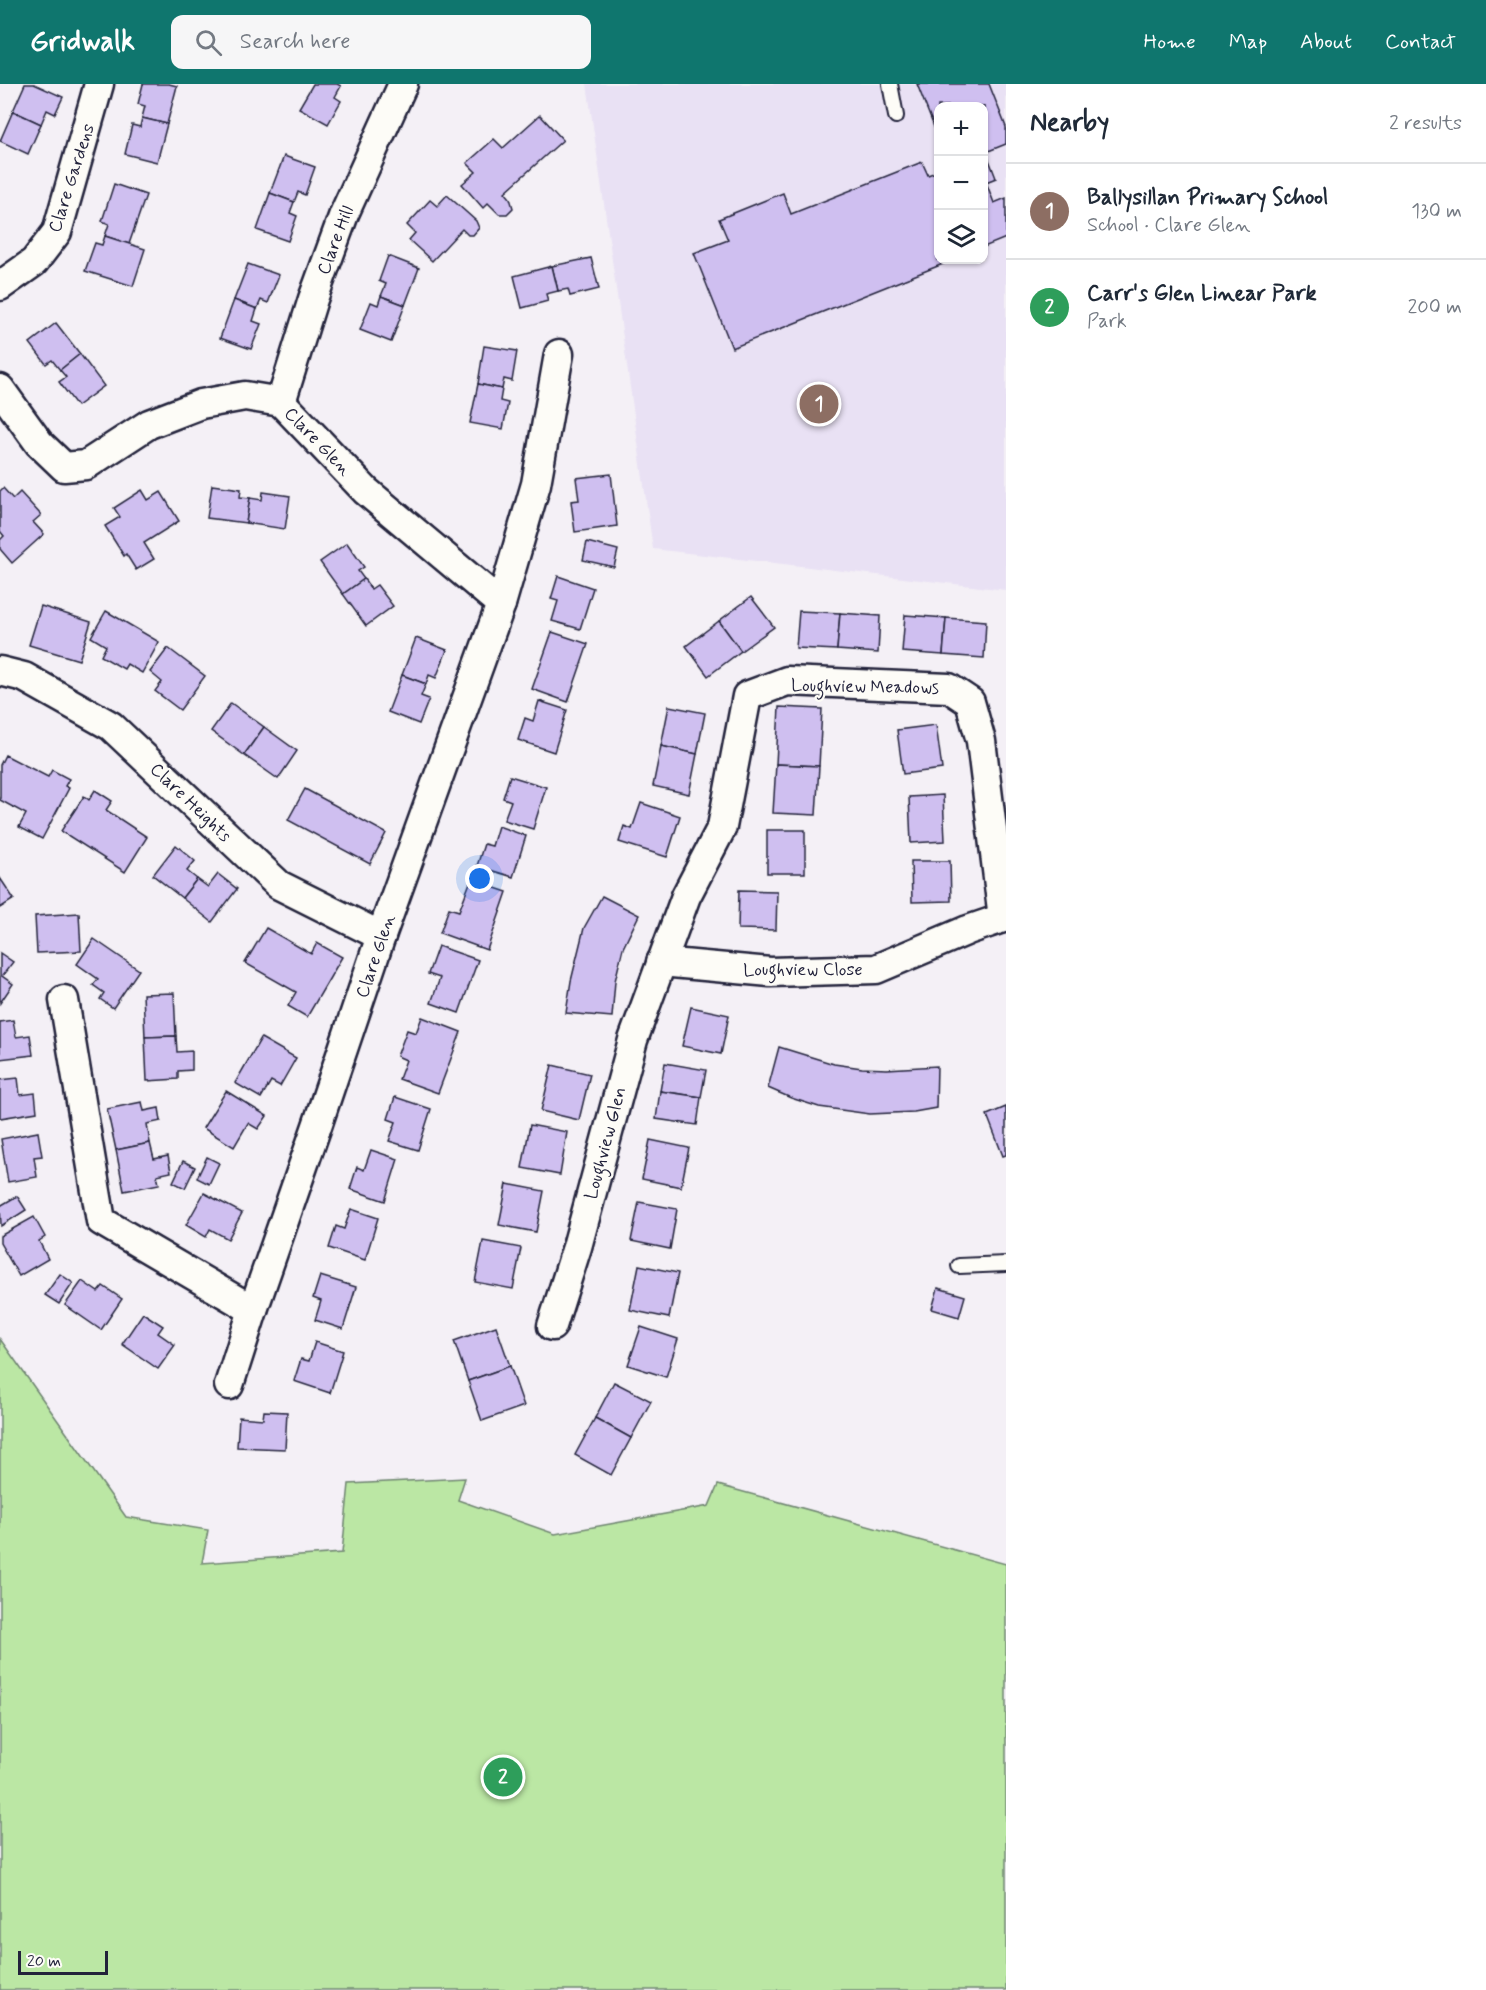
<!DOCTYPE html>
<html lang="en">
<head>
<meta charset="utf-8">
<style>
  :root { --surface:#fff; --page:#f6f6f7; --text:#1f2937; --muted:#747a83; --line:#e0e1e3; --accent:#0f766e }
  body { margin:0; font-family:Mynerve,sans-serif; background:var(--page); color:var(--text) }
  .controls { position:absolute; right:18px; top:18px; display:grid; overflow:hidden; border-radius:12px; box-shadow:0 2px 4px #0004 }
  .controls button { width:54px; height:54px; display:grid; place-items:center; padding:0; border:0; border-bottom:2px solid var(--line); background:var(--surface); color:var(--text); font:30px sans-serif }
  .scale { position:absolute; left:18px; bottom:15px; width:90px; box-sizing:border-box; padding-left:6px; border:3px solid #22223b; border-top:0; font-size:16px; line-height:21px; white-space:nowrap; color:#22223b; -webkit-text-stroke:4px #fdfcf7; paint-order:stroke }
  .you { position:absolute; left:480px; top:795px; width:21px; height:21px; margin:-15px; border:4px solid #fff; border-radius:50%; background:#1a73e8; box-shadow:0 0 0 9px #1a73e833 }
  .badge { display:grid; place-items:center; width:39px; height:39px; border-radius:50%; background:var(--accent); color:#fff; font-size:20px; font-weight:700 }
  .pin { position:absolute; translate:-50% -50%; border:3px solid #fff; box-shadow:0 2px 6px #0006 }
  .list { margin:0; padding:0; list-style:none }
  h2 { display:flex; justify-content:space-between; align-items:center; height:78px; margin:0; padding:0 24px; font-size:26px }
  h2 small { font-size:20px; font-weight:400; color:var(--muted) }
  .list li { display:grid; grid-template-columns:39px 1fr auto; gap:18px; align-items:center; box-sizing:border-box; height:96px; padding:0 24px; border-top:2px solid var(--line) }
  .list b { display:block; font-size:22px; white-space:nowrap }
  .list p { margin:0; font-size:20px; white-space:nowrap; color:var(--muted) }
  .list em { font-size:20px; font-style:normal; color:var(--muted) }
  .icon { flex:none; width:33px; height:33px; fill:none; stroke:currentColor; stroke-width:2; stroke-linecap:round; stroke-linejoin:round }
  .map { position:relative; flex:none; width:1006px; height:1906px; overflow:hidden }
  header { display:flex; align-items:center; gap:36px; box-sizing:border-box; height:84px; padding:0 30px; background:var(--accent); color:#fff }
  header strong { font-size:28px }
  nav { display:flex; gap:33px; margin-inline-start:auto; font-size:21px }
  .search { width:420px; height:54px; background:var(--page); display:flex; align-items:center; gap:15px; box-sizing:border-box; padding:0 21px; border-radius:12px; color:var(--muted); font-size:22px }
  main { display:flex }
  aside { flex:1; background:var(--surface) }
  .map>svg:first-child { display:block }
  .built { fill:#e9e1f4; fill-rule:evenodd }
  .green { fill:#bbe7a4; stroke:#6e8470; stroke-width:1.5 }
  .building { fill:#cfbff0; stroke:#22223b; stroke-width:1.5 }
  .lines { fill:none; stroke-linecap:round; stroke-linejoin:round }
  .service-casing { stroke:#22223b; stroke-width:18 }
  .minor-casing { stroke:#22223b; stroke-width:33 }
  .service { stroke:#fdfcf7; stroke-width:14 }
  .minor { stroke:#fdfcf7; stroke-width:28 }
  .labels { text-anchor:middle; stroke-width:4.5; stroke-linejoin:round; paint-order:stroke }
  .street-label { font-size:18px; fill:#22223b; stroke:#fdfcf7 }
</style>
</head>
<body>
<header>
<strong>Gridwalk</strong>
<div class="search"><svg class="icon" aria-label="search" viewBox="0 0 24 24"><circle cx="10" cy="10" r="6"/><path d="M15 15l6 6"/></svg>Search here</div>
<nav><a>Home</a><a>Map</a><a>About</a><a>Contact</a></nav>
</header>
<main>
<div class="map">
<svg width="1006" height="1906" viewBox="0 0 1006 1906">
  <rect width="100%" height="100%" fill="#f4f0f6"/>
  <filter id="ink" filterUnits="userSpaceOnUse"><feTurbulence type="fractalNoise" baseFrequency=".0167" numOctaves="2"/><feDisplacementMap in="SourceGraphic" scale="12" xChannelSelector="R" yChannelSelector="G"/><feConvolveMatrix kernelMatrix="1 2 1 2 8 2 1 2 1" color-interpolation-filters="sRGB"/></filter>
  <g filter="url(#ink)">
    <path class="built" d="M587,0H1006V506L653,465ZM938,22H984V176H938Z"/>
    <path class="green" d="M0,1255L126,1433L208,1446L202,1479L342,1469L349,1400L465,1394L458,1416L555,1450L709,1422L718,1401L1006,1480V1906H0Z"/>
    <g class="building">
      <path d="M25,0H34L63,13L55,30L47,26L41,40L13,27Z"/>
      <path d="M143,0H169L177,2L167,40L142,34L145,22L138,20Z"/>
      <path d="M313,0H337L341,2L335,13L341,17L328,40L299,24Z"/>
      <path d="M917,0H989L1006,43V60L986,68L996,94L986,98L994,119L1006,114V154L984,163V22H938V53Z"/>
      <path d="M13,27L41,40L28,70L0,57Z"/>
      <path d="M540,31L563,56L505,108L510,114L513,124L507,130H499L488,119L483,124L462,100L476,88L467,79L494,55L503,64Z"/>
      <path d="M142,34L167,40L157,78L125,70L132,41L140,43Z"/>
      <path d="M284,72L315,83L305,111L298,108L294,118L270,109Z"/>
      <path d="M922,78L928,91L938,87V176H953L732,264L694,169L728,156L719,135L783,109L791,130Z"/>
      <path d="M114,100L146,111L129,160L105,152L109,140L102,137Z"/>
      <path d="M270,109L294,118L290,129L297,132L288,157L257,146Z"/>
      <path d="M447,111L476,137L479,144L473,151H468L462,145L432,177L409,156L415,149L407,141L430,116L437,122Z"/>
      <path d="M105,152L145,165L133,202L85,187L95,159L102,161Z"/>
      <path d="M388,172L419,184L405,221L381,212L386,200L379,197Z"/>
      <path d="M591,174L599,205L570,212L568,205L558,207L552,182Z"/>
      <path d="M248,180L279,191L268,219L261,216L257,225L234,216Z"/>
      <path d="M552,182L558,207L546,210L548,217L522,224L514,192Z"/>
      <path d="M381,212L405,221L391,258L360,246L371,218L378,221Z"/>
      <path d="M234,216L257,225L253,237L261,240L251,265L220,254Z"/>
      <path d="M56,239L80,270L60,286L52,276L46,280L30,259Z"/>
      <path d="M484,262L517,267L512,297L504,295L502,305L478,300Z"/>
      <path d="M80,270L104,302L77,322L59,298L66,293L60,286Z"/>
      <path d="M478,300L502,305L500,317L508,319L503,345L470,339Z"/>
      <path d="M611,390L617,442L575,448L571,417L579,416L576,394Z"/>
      <path d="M212,401L241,405L240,413L250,414L246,439L207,434Z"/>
      <path d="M3,404L13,415L20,408L41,431L33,438L44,450L12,479L0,465V456L4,452L0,447V407Z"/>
      <path d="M142,406L148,416L161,408L179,437L144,459L154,475L136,486L126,470L124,472L105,442L120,433L114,424Z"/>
      <path d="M263,408L290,412L285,445L246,439L250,414L262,416Z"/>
      <path d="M587,458L618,466L614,483L583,476Z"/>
      <path d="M347,459L364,483L358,487L364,495L343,510L320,478Z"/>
      <path d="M558,492L593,504L580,545L552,537L558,517L551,515Z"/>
      <path d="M364,495L371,505L377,501L393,522L366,542L343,510Z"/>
      <path d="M751,513L774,543L741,567L719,537Z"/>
      <path d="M41,522L91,538L79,576L29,561Z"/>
      <path d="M106,527L159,558L142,589L127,580L124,585L101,572L106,562L91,553Z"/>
      <path d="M799,527L840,529L837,566L796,564Z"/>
      <path d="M840,529L880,532L878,569L837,566Z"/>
      <path d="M905,531L946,534L943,571L902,568Z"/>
      <path d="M946,534L986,537L984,574L943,571Z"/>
      <path d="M719,537L741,567L708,592L686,562Z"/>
      <path d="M552,548L588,560L568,618L532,605Z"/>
      <path d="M416,554L447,566L436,594L429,591L426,600L402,591Z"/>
      <path d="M168,564L205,592L180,626L155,607L162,598L150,588Z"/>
      <path d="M402,591L426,600L421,612L429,615L419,640L388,628Z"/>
      <path d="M539,617L567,626L554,668L518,656L525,634L533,637Z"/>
      <path d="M231,619L264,643L244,671L211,647Z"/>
      <path d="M669,622L705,629L697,670L661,662Z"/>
      <path d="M779,623L822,625L819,682L776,680Z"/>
      <path d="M936,641L942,685L903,690L897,646Z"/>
      <path d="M264,643L297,667L278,695L244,671Z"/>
      <path d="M661,662L697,670L689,710L653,702Z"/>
      <path d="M5,671L48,693L52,686L69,695L65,702L69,704L42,755L19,743L26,730L0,716V681Z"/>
      <path d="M776,680L819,682L816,731L773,729Z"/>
      <path d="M510,692L546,703L533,745L504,736L511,717L503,714Z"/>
      <path d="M305,705L386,749L370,780L288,736Z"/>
      <path d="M95,706L112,717L106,726L147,753L125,788L61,747L84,712L89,716Z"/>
      <path d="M943,711L945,757L911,759L909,713Z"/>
      <path d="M641,719L680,732L667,773L619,758L624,742L632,745Z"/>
      <path d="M498,742L526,752L513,793L477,782L484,760L492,762Z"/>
      <rect x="767" y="746" width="38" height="43"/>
      <path d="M176,761L195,777L187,787L197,795L182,814L153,791Z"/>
      <path d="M911,777H950L951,817L912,818Z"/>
      <path d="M218,790L237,805L212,838L182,814L197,795L208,803Z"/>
      <path d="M0,794L14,815L0,824Z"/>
      <path d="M471,796L507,808L487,866L440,849L449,824L459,827Z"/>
      <path d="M739,806L777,807L776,846L738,845Z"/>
      <path d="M602,812L639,831L623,864L615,897L612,933L566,929L571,897L584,844Z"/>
      <path d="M79,829L81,867L37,869L35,832Z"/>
      <path d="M266,844L311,870L317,859L342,873L307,933L288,922L296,908L245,879Z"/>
      <path d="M94,855L139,886L113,924L100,915L104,909L93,901L98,895L77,880Z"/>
      <path d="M438,862L478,876L459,929L431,919L440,894L428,890Z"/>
      <path d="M0,869L13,878L2,892L13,900L0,919Z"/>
      <path d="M174,909L176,952L145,953L143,910Z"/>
      <path d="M691,923L729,931L721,970L682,962Z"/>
      <path d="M422,933L461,948L438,1009L399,995L406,976L397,972L407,946L416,949Z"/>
      <path d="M13,936L16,953L30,951L33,971L0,975V938Z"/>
      <path d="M176,952L177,968L192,967V986L178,987V995L147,997L145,953Z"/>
      <path d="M261,954L296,974L280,1002L271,997L261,1014L235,999Z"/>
      <path d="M779,963L834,980L862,984L887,985L937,982L936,1024L914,1028L870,1030L819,1023L791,1014L768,1004Z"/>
      <path d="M665,979L706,986L701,1013L660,1007Z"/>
      <path d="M552,981L590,990L579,1036L541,1027Z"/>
      <path d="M18,994L20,1011L35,1009L37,1028L0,1034V996Z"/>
      <path d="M226,1007L267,1032L258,1045L248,1039L234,1063L203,1044Z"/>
      <path d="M660,1007L701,1013L697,1041L656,1035Z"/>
      <path d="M395,1013L431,1025L418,1066L389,1057L396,1038L388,1035Z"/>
      <path d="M142,1018L144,1027L159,1024L161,1037L147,1040L150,1059L116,1066L107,1025Z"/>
      <path d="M1006,1023V1071L1003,1072L987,1031Z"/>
      <path d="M530,1041L567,1048L560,1091L522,1084Z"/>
      <path d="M38,1048L42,1072L34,1073L37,1093L8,1098L1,1055Z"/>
      <path d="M650,1056L689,1064L681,1103L642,1095Z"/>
      <path d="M150,1059L154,1075L168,1072L171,1088L157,1091L159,1100L124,1107L116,1066Z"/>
      <path d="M371,1066L398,1075L385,1117L350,1105L357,1083L364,1086Z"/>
      <path d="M207,1073L219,1079L209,1100L197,1094Z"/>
      <path d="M183,1077L195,1083L185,1104L173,1098Z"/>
      <path d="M507,1100L544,1107L536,1148L499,1141Z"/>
      <path d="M204,1109L242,1129L228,1155L210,1145L206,1153L186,1141Z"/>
      <path d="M17,1112L26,1126L1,1142L0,1122Z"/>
      <path d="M639,1118L677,1125L670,1165L631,1157Z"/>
      <path d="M351,1125L378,1134L365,1176L329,1164L336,1142L344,1145Z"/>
      <path d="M34,1133L45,1153L39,1157L48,1175L19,1192L0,1159V1152Z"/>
      <path d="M483,1157L521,1164L513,1205L475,1198Z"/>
      <path d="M639,1181L678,1189L669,1234L630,1226Z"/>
      <path d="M60,1190L73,1199L59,1220L45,1211Z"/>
      <path d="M320,1192L356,1203L343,1245L315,1236L321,1217L313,1214Z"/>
      <path d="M82,1197L98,1208L103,1202L122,1215L101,1246L65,1221Z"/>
      <path d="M938,1204L965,1212L959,1233L932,1225Z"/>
      <path d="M143,1229L163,1242L158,1249L175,1261L158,1285L122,1260Z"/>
      <path d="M496,1242L510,1282L468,1297L454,1257Z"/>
      <path d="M641,1243L678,1255L666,1293L628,1281Z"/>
      <path d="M315,1258L343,1267L330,1309L294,1297L301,1275L309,1277Z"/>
      <path d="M510,1282L524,1322L482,1337L468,1297Z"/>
      <path d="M614,1298L651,1317L631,1354L595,1334Z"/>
      <path d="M264,1327L287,1328L285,1365L237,1363L239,1333L263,1335Z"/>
      <path d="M595,1334L631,1354L611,1391L575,1371Z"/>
    </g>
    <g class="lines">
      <g class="service-casing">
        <g id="service">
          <path d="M890,0L896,32"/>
          <path d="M959,1182L1006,1180"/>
        </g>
      </g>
      <g class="minor-casing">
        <g id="minor">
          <path d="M0,202L34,178L57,148L99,0"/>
          <path d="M0,305L39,359L64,383L86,381L149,340L201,320L245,312L281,318L366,407L501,520"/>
          <path d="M281,318L313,215L344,130L403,0"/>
          <path d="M0,587L24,593L111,642L279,801L381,852"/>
          <path d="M661,878L770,888L876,885L968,846L1006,833"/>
          <path d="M64,916L101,1137L253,1226"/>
          <path d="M552,1242L577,1163L633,956L686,812L722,743L747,612L787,597L949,604L970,618L981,657L1003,834"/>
          <path d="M229,1301L253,1226L318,1039L381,852L501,520L536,400L559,270"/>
        </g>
      </g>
      <use href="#service" class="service"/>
      <use href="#minor" class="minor"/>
    </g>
  </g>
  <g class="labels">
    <g class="street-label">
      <text transform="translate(71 94) rotate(-72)" y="6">Clare Gardens</text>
      <text transform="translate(335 156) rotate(-69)" y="6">Clare Hill</text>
      <text transform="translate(318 357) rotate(46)" y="6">Clare Glen</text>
      <text transform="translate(865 602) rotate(1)" y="6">Loughview Meadows</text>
      <text transform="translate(191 718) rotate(44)" y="6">Clare Heights</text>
      <text transform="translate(375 872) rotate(-71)" y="6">Clare Glen</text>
      <text x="803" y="891">Loughview Close</text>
      <text transform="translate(605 1059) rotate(-75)" y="6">Loughview Glen</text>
    </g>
  </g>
</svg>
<div class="controls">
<button>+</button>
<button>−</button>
<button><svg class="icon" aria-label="layers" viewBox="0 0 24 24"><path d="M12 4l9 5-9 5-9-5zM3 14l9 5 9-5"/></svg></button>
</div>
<div class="scale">20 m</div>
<div class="you"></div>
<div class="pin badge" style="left:819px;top:320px;background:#8d6e63">1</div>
<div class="pin badge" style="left:503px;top:1693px;background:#2e9e5b">2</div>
</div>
<aside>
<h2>Nearby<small>2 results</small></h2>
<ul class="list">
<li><span class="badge" style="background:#8d6e63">1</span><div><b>Ballysillan Primary School</b><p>School · Clare Glen</p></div><em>130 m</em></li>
<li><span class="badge" style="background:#2e9e5b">2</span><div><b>Carr's Glen Linear Park</b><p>Park</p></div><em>200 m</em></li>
</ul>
</aside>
</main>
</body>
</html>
